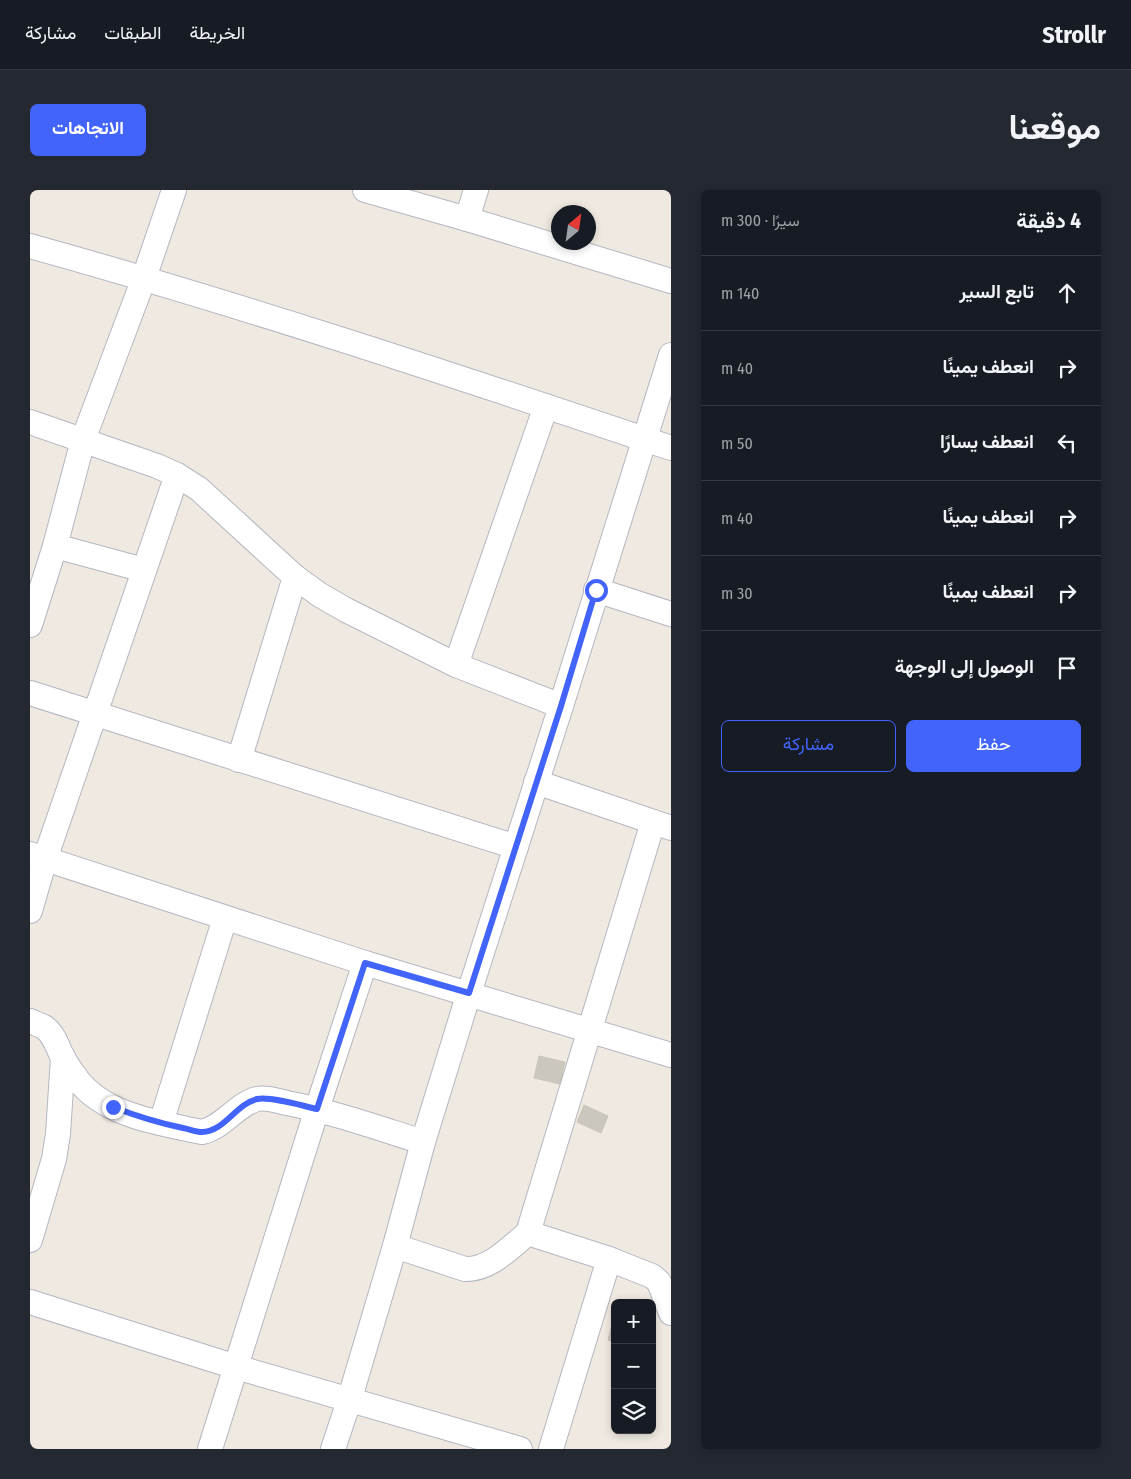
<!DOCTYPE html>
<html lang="ar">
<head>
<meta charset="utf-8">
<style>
  :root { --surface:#171b24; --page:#242831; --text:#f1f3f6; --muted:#9ea1a6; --line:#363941; --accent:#4264fb }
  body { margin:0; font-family:"Fira Sans Condensed",Vazirmatn,sans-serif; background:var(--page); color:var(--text); direction:rtl }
  .controls { position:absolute; right:15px; bottom:15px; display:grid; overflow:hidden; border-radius:8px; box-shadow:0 2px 8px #0003 }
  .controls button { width:45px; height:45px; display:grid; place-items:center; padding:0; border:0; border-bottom:1px solid var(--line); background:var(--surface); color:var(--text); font:25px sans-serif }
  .compass { position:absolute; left:521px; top:15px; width:45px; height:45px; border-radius:50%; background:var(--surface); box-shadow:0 2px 8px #0003; rotate:29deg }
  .stop { position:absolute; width:15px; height:15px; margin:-11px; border:4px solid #4264fb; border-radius:50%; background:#fff }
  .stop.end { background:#4264fb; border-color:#fff; box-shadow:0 1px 5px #0008 }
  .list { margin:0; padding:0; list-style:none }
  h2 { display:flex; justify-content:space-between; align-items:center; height:65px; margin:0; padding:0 20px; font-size:21px }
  h2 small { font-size:16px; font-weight:400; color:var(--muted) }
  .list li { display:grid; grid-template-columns:32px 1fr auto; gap:15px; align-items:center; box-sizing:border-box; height:75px; padding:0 20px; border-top:1px solid var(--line) }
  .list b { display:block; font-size:19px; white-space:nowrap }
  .list em { font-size:16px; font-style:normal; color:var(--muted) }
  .actions { display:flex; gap:10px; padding:15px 20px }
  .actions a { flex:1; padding:11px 0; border:1px solid var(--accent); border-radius:8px; text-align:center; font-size:18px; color:var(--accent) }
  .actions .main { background:var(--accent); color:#fff }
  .icon { flex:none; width:28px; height:28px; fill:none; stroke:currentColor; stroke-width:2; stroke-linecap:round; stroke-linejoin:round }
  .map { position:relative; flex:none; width:641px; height:1259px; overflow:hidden; direction:ltr; border-radius:8px }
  header { display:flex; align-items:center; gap:30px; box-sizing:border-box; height:70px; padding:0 25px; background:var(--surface); border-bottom:1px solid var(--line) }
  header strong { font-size:24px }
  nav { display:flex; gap:28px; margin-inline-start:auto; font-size:18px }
  .intro { display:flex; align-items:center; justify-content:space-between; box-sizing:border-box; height:120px; padding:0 30px }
  h1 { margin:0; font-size:35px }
  .button { padding:12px 22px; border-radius:8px; background:var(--accent); color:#fff; font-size:18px; font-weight:700 }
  main { display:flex; gap:30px; padding:0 30px }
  aside { flex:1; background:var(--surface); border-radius:8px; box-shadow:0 2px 8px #0003 }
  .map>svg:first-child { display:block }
  .building { fill:#cbc7bf; stroke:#cbc5ba }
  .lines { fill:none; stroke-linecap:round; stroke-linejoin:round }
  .minor-casing { stroke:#b4b7c1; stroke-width:26 }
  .minor { stroke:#fff; stroke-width:24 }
  .route { stroke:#4264fb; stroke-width:6 }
</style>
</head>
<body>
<header>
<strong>Strollr</strong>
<nav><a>الخريطة</a><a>الطبقات</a><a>مشاركة</a></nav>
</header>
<div class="intro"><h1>موقعنا</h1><a class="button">الاتجاهات</a></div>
<main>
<aside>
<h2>4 دقيقة<small>سيرًا · 300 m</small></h2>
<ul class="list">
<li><svg class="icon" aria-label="ahead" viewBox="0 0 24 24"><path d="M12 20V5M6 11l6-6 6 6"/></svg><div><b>تابع السير</b></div><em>140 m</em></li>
<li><svg class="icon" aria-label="right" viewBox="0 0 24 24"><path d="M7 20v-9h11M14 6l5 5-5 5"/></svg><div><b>انعطف يمينًا</b></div><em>40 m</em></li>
<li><svg class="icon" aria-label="left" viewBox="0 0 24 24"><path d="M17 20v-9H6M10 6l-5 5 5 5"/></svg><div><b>انعطف يسارًا</b></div><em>50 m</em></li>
<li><svg class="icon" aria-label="right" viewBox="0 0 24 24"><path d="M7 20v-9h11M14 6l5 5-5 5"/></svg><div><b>انعطف يمينًا</b></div><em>40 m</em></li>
<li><svg class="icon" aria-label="right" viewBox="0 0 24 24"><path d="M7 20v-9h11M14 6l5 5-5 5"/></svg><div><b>انعطف يمينًا</b></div><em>30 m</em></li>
<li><svg class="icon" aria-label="arrive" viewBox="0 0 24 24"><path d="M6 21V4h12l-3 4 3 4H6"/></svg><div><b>الوصول إلى الوجهة</b></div></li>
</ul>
<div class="actions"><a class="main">حفظ</a><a>مشاركة</a></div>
</aside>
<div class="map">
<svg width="641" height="1259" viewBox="0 0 641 1259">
  <rect width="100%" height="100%" fill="#efe9e1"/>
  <g class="building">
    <path d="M509,866L535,872L530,894L504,888Z"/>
    <path d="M554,915L578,926L571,943L547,932Z"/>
    <path d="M583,1131L585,1132V1152L578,1150Z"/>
  </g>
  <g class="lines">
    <g class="minor-casing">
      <g id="minor">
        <path d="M335,0L437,29L641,91"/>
        <path d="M437,29L446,0"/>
        <path d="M0,56C216,116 429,187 641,258"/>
        <path d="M0,232L127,276L147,285L169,299L265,387L290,405L316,420L426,475L531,516"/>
        <path d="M25,356L114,380"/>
        <path d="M566,400L641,424"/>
        <path d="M0,435L25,356L53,250L114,88L144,0"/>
        <path d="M426,475L516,216"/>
        <path d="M0,503L486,657"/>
        <path d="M209,570L265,387"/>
        <path d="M506,592L641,638"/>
        <path d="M0,664L335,773L641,865"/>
        <path d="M0,721L15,669L147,285"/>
        <path d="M0,831C4,833 10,835 14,837C24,844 27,856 32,866C36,874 42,882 47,889C75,926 130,933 172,942C194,937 207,914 227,909C237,907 248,911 257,913C303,922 348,938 393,952"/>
        <path d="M131,933L195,728"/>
        <path d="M498,1043L623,632"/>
        <path d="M0,1050L24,969L28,944L33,867"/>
        <path d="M365,1056L435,1079C460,1080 479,1058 498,1043L579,1069L622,1086L629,1092L641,1123"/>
        <path d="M0,1112L206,1177L490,1259"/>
        <path d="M180,1259L287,919L335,773"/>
        <path d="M303,1259L319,1211L365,1056L393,952L439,803L531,516L641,165"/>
        <path d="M521,1259L579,1069"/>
      </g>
    </g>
    <use href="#minor" class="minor"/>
  </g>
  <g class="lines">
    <path class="route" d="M83,917C106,926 129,933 153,938C159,939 166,942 172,942C194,942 206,914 227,909C240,906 273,916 287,919L335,773L439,803L531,516L566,400"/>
  </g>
</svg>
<div class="controls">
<button>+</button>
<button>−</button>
<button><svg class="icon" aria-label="layers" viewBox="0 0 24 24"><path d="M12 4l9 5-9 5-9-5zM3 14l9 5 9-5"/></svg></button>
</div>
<svg class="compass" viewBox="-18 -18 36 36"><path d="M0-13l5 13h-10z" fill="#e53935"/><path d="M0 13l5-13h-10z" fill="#9ea1a6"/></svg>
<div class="stop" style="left:566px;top:400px"></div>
<div class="stop end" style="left:83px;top:917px"></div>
</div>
</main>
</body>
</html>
